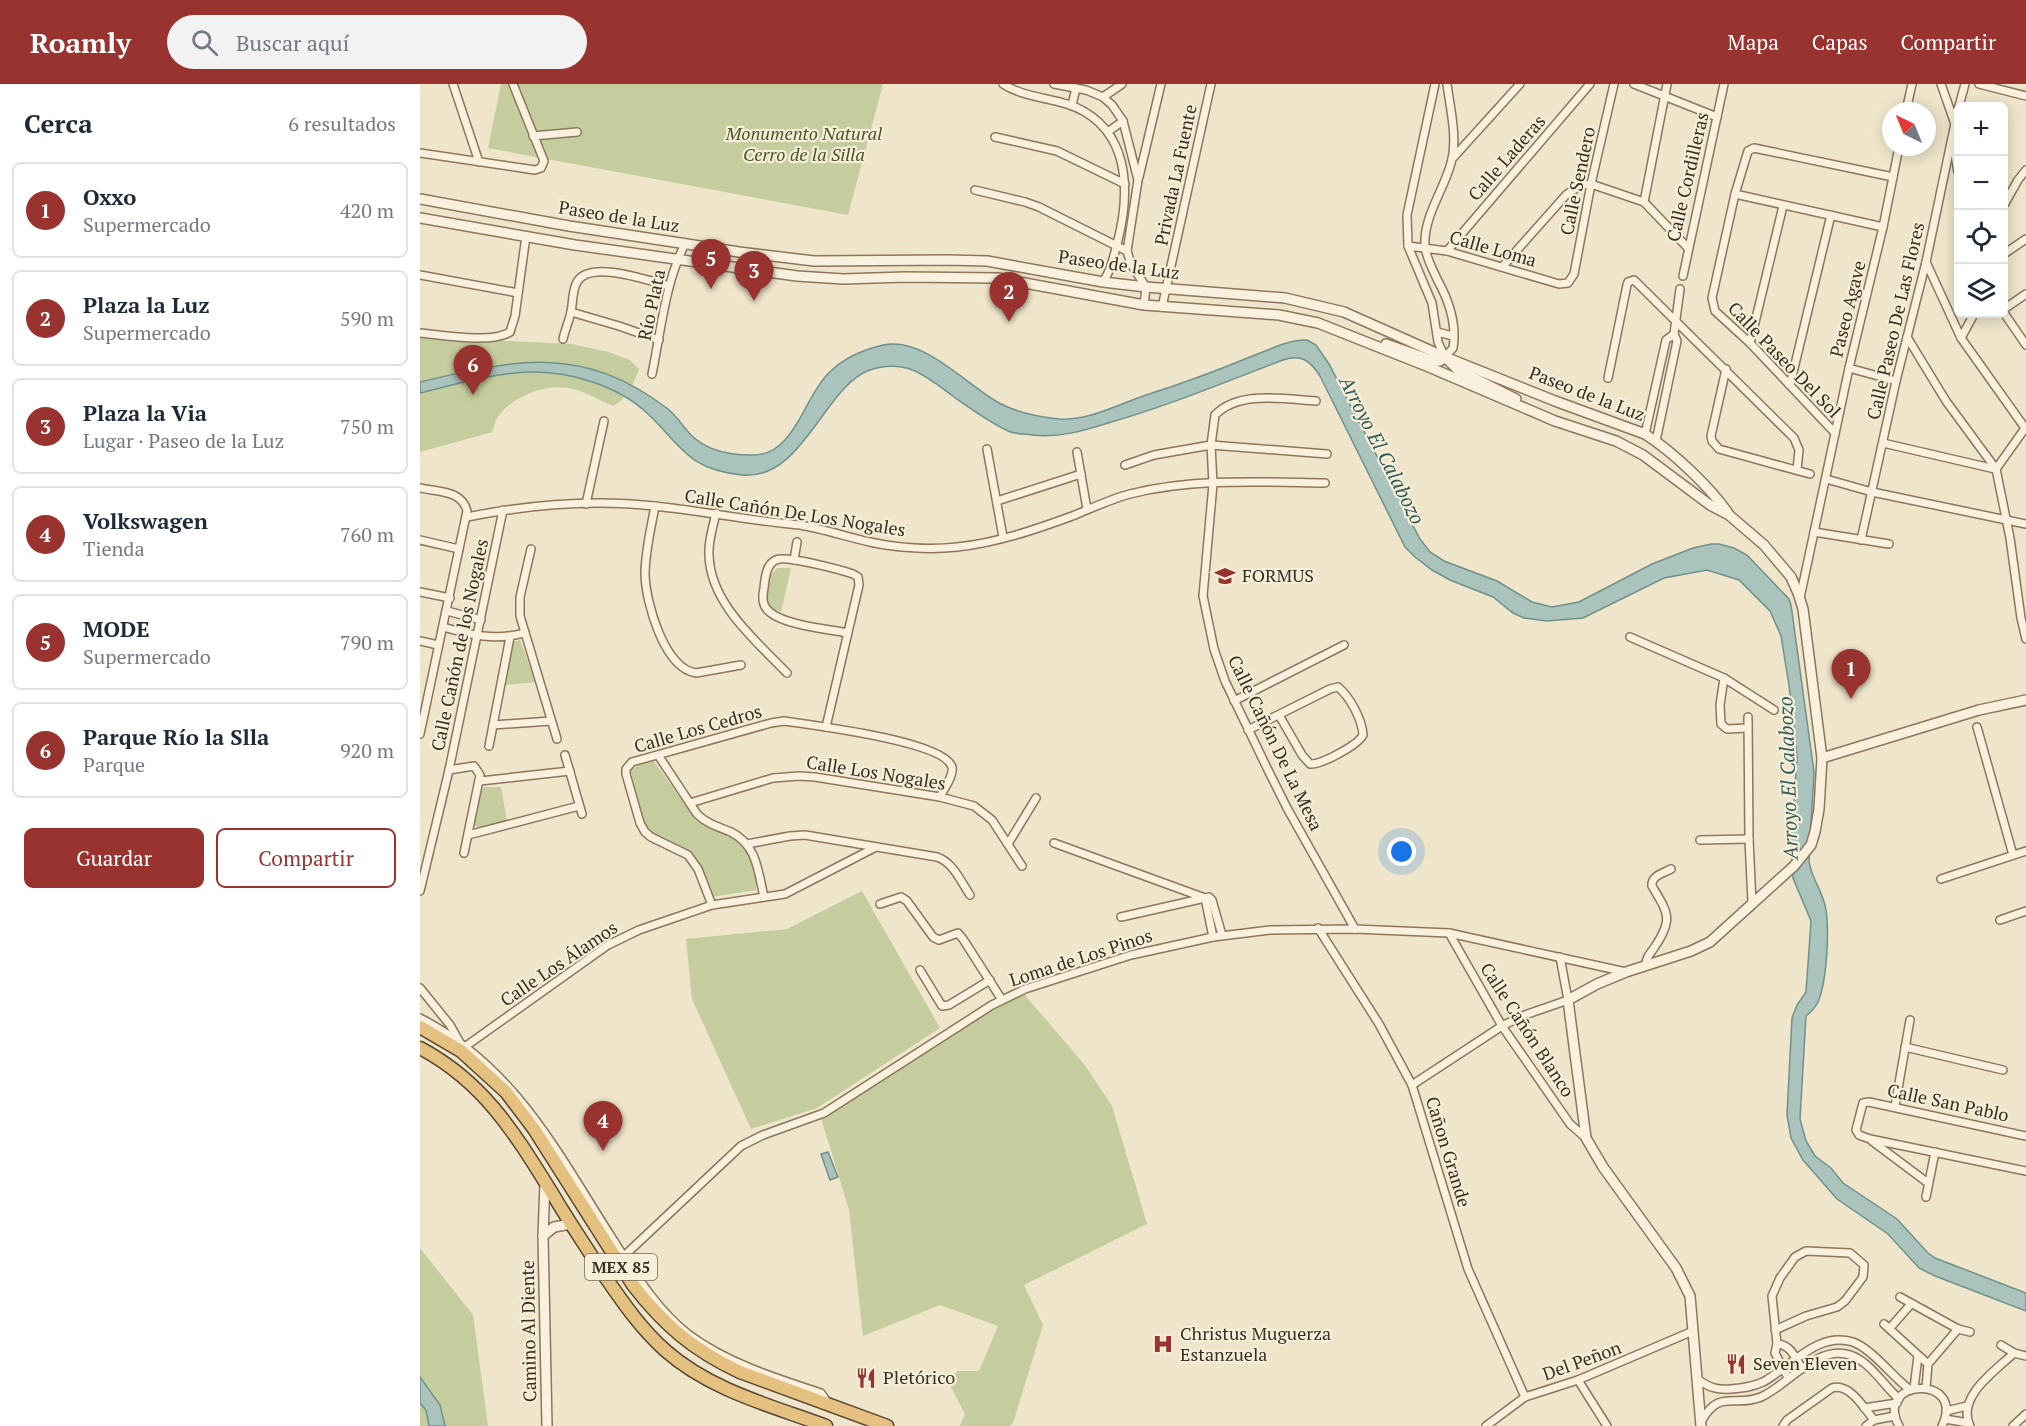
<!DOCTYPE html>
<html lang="es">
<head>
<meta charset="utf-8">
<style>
  :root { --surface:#fff; --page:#f2f2f3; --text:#1f2937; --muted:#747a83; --line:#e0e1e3; --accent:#98332f }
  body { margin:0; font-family:"PT Serif",serif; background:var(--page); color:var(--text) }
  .controls { position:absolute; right:18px; top:18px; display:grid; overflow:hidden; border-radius:9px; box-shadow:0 3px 15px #0003 }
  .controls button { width:54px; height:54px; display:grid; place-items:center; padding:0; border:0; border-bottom:2px solid var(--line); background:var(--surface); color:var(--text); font:30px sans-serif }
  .compass { position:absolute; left:1462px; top:18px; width:54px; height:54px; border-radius:50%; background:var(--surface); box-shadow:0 3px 15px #0003; rotate:317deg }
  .you { position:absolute; left:982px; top:768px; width:21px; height:21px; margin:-15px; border:4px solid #fff; border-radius:50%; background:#1a73e8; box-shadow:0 0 0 9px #1a73e833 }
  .badge { display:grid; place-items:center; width:39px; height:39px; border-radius:50%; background:var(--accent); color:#fff; font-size:20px; font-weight:700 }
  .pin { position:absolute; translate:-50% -50px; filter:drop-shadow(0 2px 3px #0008) }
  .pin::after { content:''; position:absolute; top:32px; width:21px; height:18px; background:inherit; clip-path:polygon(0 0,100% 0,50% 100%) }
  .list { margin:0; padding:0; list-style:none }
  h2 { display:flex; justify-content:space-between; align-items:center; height:78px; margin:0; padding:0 24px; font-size:26px }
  h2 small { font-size:20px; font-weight:400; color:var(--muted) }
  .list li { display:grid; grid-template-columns:39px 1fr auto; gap:18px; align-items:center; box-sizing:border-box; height:96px; margin:0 12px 12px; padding:0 12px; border:2px solid var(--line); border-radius:9px }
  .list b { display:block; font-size:22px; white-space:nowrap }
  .list p { margin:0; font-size:20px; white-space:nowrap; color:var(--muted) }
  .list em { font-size:20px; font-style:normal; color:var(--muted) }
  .actions { display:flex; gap:12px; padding:18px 24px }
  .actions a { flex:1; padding:14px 0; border:2px solid var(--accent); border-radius:9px; text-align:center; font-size:21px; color:var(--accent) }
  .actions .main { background:var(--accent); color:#fff }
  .icon { flex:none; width:33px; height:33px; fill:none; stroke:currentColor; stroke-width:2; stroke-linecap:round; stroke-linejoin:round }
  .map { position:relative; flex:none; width:1606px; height:1342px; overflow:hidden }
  header { display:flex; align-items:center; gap:36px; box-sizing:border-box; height:84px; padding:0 30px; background:var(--accent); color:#fff }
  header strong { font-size:28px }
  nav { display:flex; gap:33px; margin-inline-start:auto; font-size:21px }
  .search { width:420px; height:54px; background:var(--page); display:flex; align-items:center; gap:15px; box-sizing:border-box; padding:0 21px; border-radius:33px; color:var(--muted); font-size:22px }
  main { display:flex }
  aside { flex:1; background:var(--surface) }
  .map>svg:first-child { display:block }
  .green { fill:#c5cc9d }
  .water { fill:#aac3bc; stroke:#70918a; stroke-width:1.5 }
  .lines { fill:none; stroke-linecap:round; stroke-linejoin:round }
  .minor-casing { stroke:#8a775e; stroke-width:10 }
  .tertiary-casing { stroke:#8a775e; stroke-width:12 }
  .trunk-casing { stroke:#594632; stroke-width:15 }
  .minor { stroke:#f9f1dd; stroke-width:7 }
  .tertiary { stroke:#f9f1dd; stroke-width:9 }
  .trunk { stroke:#e4c181; stroke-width:12 }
  .labels { text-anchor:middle; stroke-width:4.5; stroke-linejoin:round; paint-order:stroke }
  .shield { fill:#f5eed9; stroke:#736858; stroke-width:1.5 }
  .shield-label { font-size:16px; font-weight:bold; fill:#3b2f21 }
  .park-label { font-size:18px; font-style:italic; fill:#4a5728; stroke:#f5eed9 }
  .street-label { font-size:18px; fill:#3b2f21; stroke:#f5eed9 }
  .poi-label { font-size:18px; fill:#3b2f21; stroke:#f5eed9; text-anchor:start }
  .water-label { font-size:20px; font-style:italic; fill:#315b5a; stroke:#f5eed9 }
</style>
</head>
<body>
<header>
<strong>Roamly</strong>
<div class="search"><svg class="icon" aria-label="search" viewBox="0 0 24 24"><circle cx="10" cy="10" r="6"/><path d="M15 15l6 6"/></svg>Buscar aquí</div>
<nav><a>Mapa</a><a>Capas</a><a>Compartir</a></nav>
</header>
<main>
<aside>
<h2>Cerca<small>6 resultados</small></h2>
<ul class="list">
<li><span class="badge">1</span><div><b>Oxxo</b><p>Supermercado</p></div><em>420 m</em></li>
<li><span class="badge">2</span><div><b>Plaza la Luz</b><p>Supermercado</p></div><em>590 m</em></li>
<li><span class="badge">3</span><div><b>Plaza la Via</b><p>Lugar · Paseo de la Luz</p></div><em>750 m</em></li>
<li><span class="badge">4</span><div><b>Volkswagen</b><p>Tienda</p></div><em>760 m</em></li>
<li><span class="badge">5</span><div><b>MODE</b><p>Supermercado</p></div><em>790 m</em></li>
<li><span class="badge">6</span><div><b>Parque Río la Slla</b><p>Parque</p></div><em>920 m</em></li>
</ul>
<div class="actions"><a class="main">Guardar</a><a>Compartir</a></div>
</aside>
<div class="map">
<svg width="1606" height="1342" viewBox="0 0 1606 1342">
  <rect width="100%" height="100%" fill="#eee5ca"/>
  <g class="green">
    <path d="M81,0H463L428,131L68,64Z"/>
    <path d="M0,253L152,260L188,268L210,276L219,285C213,301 208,314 193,322C179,316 163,306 148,304C124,300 91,313 77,334C75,338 74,344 72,348L0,368Z"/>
    <path d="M357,484H371L361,528L351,524L345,515L350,492Z"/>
    <path d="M100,556L115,598L86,601L93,558Z"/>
    <path d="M233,676L276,736L316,755L329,768L336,786V806L292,813L282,784L269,766L230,749L223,737L210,685Z"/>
    <path d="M62,703H81L87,737L60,744L53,741Z"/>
    <path d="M442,807L520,944L397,1024L331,1045L272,915L266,855L367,845Z"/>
    <path d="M603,909L664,980L692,1022L727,1140L604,1201L623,1241L593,1339L590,1342H540L545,1330L530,1301L537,1287H559L578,1242L520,1221L443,1252L429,1126L401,1034L556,936Z"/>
    <path d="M0,1164L53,1231L68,1342H0Z"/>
  </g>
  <g class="water">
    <path d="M887,256L896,261L909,280L1000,455L1010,468L1024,477L1077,497L1112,518L1132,523L1159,518L1232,480L1273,464L1291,460H1299L1314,464L1327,471L1369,515L1371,521L1394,688L1389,777C1391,793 1401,805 1405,821C1410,843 1407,897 1398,918C1395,924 1391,928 1386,932L1380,1035L1386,1057L1395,1072L1411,1084L1423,1099L1477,1135L1508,1169L1515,1174L1606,1209V1227L1515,1192L1499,1184L1468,1150L1417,1115L1383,1076L1371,1054L1367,1031L1372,934L1377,921L1386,908L1391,837L1373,794L1371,763L1377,673L1369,601L1361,552L1350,527L1319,496L1287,486L1244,494L1163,534L1127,537L1104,534L1093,529L1073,513L1030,496L1012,486L995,473L985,463L900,292C890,276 881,270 863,276C805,298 748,322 688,339C663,347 639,354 612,351C604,350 595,350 588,347C569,338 551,325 534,313C507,293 487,274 450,286C404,302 383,397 322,391C267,385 263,363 227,329C198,302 150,287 110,288C74,289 35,300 0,309V298C96,275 163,260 248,325C257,332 263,343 271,351C287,367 309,371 331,371C373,373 383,317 406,292C420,276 442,266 463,261C505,252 548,303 581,320C599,329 620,333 639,335C669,337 699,320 726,311C761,300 796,287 830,273C847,267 869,255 887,256Z"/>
    <path d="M408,1068L418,1093L410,1096L401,1070Z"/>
    <path d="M0,1293L20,1321L25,1342H9L6,1326L0,1319Z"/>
  </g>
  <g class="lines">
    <g class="minor-casing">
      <g id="minor">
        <path d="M33,0L59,78"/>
        <path d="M583,0C608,16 640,13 665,28C712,56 709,115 697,160C693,175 691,186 683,198"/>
        <path d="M634,0L666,6L683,13L692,21L703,37L718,96L707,167L711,180L726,203L724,221"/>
        <path d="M1015,0L987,131L988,162L1012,219L1018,258L1025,273L1033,264C1037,240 1029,217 1018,197C1013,186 1006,174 1005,162C1003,133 1024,106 1031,79C1038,54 1030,24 1027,0"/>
        <path d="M1214,0L1297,33"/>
        <path d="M1521,0L1535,40"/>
        <path d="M1559,0L1606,12"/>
        <path d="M683,13L702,0"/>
        <path d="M652,21L656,4"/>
        <path d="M1539,22L1545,0"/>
        <path d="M1486,27L1492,0"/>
        <path d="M689,47L703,37"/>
        <path d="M113,52L157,48"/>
        <path d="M575,53L637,67L705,100"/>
        <path d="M1533,60L1538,88"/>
        <path d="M0,69L115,86L121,84L124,77L93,0"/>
        <path d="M1032,75L1100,0"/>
        <path d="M719,93L741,0"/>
        <path d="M555,106L605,118L619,123L707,167"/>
        <path d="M1315,110L1463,143"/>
        <path d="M1224,118L1247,0"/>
        <path d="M1584,121L1598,96L1606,86"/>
        <path d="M988,162L1027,167L1139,200L1148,199L1154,190L1171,100L1194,0"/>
        <path d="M1027,167L1170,0"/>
        <path d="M1584,170L1606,155"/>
        <path d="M1506,178L1541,254L1605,344"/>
        <path d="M1083,182L1146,111L1161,101L1171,100L1224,118L1268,164"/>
        <path d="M0,191L98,209"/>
        <path d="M1263,192L1304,0"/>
        <path d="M742,223L791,0"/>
        <path d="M1584,225L1606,210"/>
        <path d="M151,228L199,242L239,256"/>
        <path d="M1584,229L1606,261"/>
        <path d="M1017,248L1033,252"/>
        <path d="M0,249C22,251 72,260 90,248L95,232L106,152"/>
        <path d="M1487,253L1526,317L1576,385"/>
        <path d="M1541,254L1554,230"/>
        <path d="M143,255C145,246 149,237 151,228C153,219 152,209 156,200C167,174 229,197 249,202"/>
        <path d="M1330,259L1363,122"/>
        <path d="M1429,284L1476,297"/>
        <path d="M1306,285L1291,352L1292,357L1299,365L1390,390"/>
        <path d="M232,290C241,247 245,199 265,160"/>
        <path d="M1188,294L1207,201L1208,198L1214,196L1374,354L1379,366L1377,386"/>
        <path d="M1370,301L1411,131"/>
        <path d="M896,317C864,315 819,306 795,331L791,361L793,400L783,512L794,565L805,597L848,686L867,724L935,845"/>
        <path d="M1606,343L1576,385L1590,454L1601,534L1606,555"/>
        <path d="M1415,349L1330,259L1295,227L1292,214L1315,110L1328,67L1334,64L1473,93"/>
        <path d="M1225,350L1246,256L1254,250"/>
        <path d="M1236,357L1257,257L1254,250L1260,205"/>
        <path d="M1463,359L1575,385"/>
        <path d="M567,365L583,453"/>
        <path d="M657,368L667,425"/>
        <path d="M705,381L734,371L791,361L907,370"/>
        <path d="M1406,395L1452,408L1606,440"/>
        <path d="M0,404C18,408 42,406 47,427L0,650"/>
        <path d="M577,417L661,390"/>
        <path d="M166,420L184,337"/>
        <path d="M235,422C231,444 225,468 225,491C226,519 244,584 276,589L321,581"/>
        <path d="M296,429C293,443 288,457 289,471C290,519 336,557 367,589"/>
        <path d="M47,433C107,421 172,415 234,422C283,427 331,437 380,441C404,445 427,453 450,458C477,464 510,466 537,463C577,459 617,445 655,431C674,423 691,415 710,410C773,394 841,398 905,399"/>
        <path d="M1394,448L1469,460"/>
        <path d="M0,456L39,465"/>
        <path d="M1441,456L1476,297L1506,178L1538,25"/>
        <path d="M111,465L100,513V532L137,655"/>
        <path d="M374,476L377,458"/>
        <path d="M0,508L30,514"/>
        <path d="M1380,514L1429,284L1463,143L1479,63"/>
        <path d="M27,527L61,536"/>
        <path d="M23,543C51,551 75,557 104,549"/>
        <path d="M1210,553L1304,594L1354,626"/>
        <path d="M0,557L18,561"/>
        <path d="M1304,594L1300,621L1301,640L1307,645L1327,644"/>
        <path d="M814,617L924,561"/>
        <path d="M1328,633L1329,755L1332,818"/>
        <path d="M73,641L131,637"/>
        <path d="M406,643L439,501L438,493L433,490C421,486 366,471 356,476C346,480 345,495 344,504C342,514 342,523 351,529C366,541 407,545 427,549"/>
        <path d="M1557,643L1593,771"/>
        <path d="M828,646L910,605L918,603C930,613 942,635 943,651C938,661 901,681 890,680L882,671L859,631"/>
        <path d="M69,662L90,553"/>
        <path d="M145,671L162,730"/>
        <path d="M238,671L277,730C287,740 299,743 311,748C337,761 338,787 344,813"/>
        <path d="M29,686L54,682L60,691L44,769"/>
        <path d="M60,697L150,687"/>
        <path d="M270,719L353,694L379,692L395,693L520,713L554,722L572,736L602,782"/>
        <path d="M48,751L159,722"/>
        <path d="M1280,756L1329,755"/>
        <path d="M634,759L785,814L789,813L792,816L802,851"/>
        <path d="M327,760L370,752L385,751L517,773C533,778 541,798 550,811"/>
        <path d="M588,760L616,714"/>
        <path d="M1521,795L1606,767"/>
        <path d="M0,807L29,686L83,426"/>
        <path d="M785,814L793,853"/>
        <path d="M460,820L481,813L487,817L513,853L519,856L538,849L543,855L582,916"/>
        <path d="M292,821L278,785L268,771L231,753L225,748L220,739L206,690V685L212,678L351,639L364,637C391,641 524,657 532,683C534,692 523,706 520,713"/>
        <path d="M701,833L785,814"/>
        <path d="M1580,836L1606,827"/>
        <path d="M898,844L959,940L992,1001L1048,1185L1105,1313"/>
        <path d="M1029,849L1082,942L1150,1040L1166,1054"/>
        <path d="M1226,881C1226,873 1230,870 1234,864C1254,835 1248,829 1232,802C1231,792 1243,789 1251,785"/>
        <path d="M500,886L522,922L529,921L570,896"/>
        <path d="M0,904L30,941L39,957"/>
        <path d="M0,934C95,983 137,1068 192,1154C214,1188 236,1225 268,1250C307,1279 355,1294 401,1309L408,1319"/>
        <path d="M46,962L188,861L219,846L292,821L365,810L456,763"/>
        <path d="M1485,963L1583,986"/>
        <path d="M992,1001L1082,942L1102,932L1148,916L1140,873"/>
        <path d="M1475,1022L1490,936"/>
        <path d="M1606,1052L1449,1018L1443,1019L1436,1046L1439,1051L1450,1055L1606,1087"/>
        <path d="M1452,1057L1508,1099"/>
        <path d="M1506,1113L1515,1068"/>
        <path d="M204,1172L321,1062L343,1051L404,1029L572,921L605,905L711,871L793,853L850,846L935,845L1029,849L1206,888"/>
        <path d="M1480,1213L1538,1245L1550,1248"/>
        <path d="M1464,1240L1508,1280"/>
        <path d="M1470,1244L1491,1220"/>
        <path d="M1355,1246L1386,1232L1417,1223L1425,1217L1443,1193L1444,1181L1430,1169L1386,1167L1375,1173L1360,1194L1352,1212L1357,1260L1355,1269L1368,1294"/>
        <path d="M1357,1260C1371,1261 1375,1273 1382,1285"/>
        <path d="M1581,1261L1594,1269L1606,1272"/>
        <path d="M1277,1295C1290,1304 1297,1306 1311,1305C1323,1304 1332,1303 1343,1298C1371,1283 1397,1247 1433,1258C1452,1265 1472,1292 1489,1305"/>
        <path d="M1158,1296L1187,1342"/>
        <path d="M1494,1304L1498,1272"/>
        <path d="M1506,1304L1508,1280L1538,1245"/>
        <path d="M1444,1324L1477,1319"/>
        <path d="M1526,1327L1547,1322"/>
        <path d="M1525,1335L1548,1339"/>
        <path d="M1281,1338C1299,1304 1314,1324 1341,1313C1367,1302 1395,1263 1426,1270C1448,1274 1463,1301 1479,1315"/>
        <path d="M1066,1342L1105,1313L1158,1296L1273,1247"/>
        <path d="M1363,1342L1367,1336L1412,1304C1430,1299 1444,1324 1454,1336"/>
        <path d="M1446,1342L1454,1336L1475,1332"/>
        <path d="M1479,1342C1453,1294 1547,1290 1522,1342"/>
        <path d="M1550,1342C1536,1313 1575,1287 1594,1269"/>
        <path d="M1593,1342L1606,1330"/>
      </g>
    </g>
    <g class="tertiary-casing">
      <g id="tertiary">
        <path d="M0,115L149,142L319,168L394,177L528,176L567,177L683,198L726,203L865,214L924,228L1025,273L1135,317L1225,350C1253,368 1289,402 1308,429"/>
        <path d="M0,134L155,161L377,192L423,195L485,193L578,194L724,221L859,231L898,239L1009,283L1135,337L1196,357L1223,371L1290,421L1309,431L1344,461L1371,493L1378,509L1383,525L1402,674L1399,725L1395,748L1391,761L1374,782L1290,858L1271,867L1206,888L1177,900L1148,916L1166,1054L1183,1083L1256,1184L1270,1212L1281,1342"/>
        <path d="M966,260L1014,277H1020L1025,273L1038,286L1096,315"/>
        <path d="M1402,674L1559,626L1606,616"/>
        <path d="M125,1099L123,1152L127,1342"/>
        <path d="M123,1152L134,1143L151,1140"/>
      </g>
    </g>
    <g class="trunk-casing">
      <g id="trunk">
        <path d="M0,943L41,967L86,1008L114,1045L213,1201C244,1241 273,1266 320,1288L467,1342"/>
        <path d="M0,964C66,999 97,1053 135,1114C151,1141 169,1167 186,1194C204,1220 222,1246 246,1267C290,1306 352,1322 406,1342"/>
      </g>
    </g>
    <use href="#minor" class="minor"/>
    <use href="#tertiary" class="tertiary"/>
    <use href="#trunk" class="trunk"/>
  </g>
  <defs>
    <g id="school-bare" transform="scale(1.62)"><path d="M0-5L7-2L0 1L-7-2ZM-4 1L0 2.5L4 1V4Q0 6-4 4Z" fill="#98332f" stroke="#f5eed9" stroke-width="2.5" paint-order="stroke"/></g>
    <g id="hospital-bare" transform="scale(1.62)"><path d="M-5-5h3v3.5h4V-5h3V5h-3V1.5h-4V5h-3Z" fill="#98332f" stroke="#f5eed9" stroke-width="2.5" paint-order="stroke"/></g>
    <g id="restaurant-bare" transform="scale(1.62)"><path d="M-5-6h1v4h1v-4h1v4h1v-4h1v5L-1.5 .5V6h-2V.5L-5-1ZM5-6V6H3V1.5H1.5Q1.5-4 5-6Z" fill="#98332f" stroke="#f5eed9" stroke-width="2.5" paint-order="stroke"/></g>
  </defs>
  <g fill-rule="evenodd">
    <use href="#school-bare" x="805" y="492"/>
    <use href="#hospital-bare" x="743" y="1260"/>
    <use href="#restaurant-bare" x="1316" y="1280"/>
    <use href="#restaurant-bare" x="446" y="1294"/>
  </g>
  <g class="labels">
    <rect class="shield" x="165" y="1170" width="72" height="26" rx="4.5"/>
    <g class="shield-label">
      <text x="201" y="1189">MEX 85</text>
    </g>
    <g class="park-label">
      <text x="384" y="56">Monumento Natural<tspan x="384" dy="21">Cerro de la Silla</tspan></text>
    </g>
    <g class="street-label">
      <text transform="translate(1087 74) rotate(-49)" y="6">Calle Laderas</text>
      <text transform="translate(756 91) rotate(-78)" y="6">Privada La Fuente</text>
      <text transform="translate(1268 93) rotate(-77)" y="6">Calle Cordilleras</text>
      <text transform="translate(1158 97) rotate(-78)" y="6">Calle Sendero</text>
      <text transform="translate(199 133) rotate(9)" y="6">Paseo de la Luz</text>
      <text transform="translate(1073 165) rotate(16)" y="6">Calle Loma</text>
      <text transform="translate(699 181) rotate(8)" y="6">Paseo de la Luz</text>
      <text transform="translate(232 221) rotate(-78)" y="6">Río Plata</text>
      <text transform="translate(1428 225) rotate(-76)" y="6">Paseo Agave</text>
      <text transform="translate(1476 237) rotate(-77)" y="6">Calle Paseo De Las Flores</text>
      <text transform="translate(1364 276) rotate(46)" y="6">Calle Paseo Del Sol</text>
      <text transform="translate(1167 310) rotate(21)" y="6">Paseo de la Luz</text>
      <text transform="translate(375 429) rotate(9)" y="6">Calle Cañón De Los Nogales</text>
      <text transform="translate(40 561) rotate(-78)" y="6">Calle Cañón de los Nogales</text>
      <text transform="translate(278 645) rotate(-16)" y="6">Calle Los Cedros</text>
      <text transform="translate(855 659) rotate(64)" y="6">Calle Cañón De La Mesa</text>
      <text transform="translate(456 689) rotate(9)" y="6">Calle Los Nogales</text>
      <text transform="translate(661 874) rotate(-18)" y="6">Loma de Los Pinos</text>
      <text transform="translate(139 880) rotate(-34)" y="6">Calle Los Álamos</text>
      <text transform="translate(1107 946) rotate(57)" y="6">Calle Cañón Blanco</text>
      <text transform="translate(1528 1019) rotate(12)" y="6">Calle San Pablo</text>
      <text transform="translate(1028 1068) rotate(73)" y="6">Cañon Grande</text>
      <text transform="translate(109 1247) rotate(-91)" y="6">Camino Al Diente</text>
      <text transform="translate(1162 1277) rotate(-20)" y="6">Del Peñon</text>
    </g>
    <g class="poi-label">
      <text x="822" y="498">FORMUS</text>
      <text x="760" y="1256">Christus Muguerza<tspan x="760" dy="21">Estanzuela</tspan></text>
      <text x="1333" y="1286">Seven Eleven</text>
      <text x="463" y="1300">Pletórico</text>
    </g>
    <g class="water-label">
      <text transform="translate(962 366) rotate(63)" y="7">Arroyo El Calabozo</text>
      <text transform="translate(1368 694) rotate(-92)" y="7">Arroyo El Calabozo</text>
    </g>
  </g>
</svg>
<div class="controls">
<button>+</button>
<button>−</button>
<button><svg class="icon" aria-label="locate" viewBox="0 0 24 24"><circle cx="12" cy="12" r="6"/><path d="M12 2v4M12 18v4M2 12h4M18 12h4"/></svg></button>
<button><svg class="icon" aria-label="layers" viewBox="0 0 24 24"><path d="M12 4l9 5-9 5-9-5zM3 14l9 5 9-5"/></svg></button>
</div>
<svg class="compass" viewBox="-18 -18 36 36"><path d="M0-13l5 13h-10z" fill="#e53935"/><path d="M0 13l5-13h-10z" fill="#747a83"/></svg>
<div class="you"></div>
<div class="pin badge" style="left:1431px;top:615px">1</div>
<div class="pin badge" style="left:589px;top:238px">2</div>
<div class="pin badge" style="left:334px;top:217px">3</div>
<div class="pin badge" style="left:183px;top:1067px">4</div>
<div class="pin badge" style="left:291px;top:205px">5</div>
<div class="pin badge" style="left:53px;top:311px">6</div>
</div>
</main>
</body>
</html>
